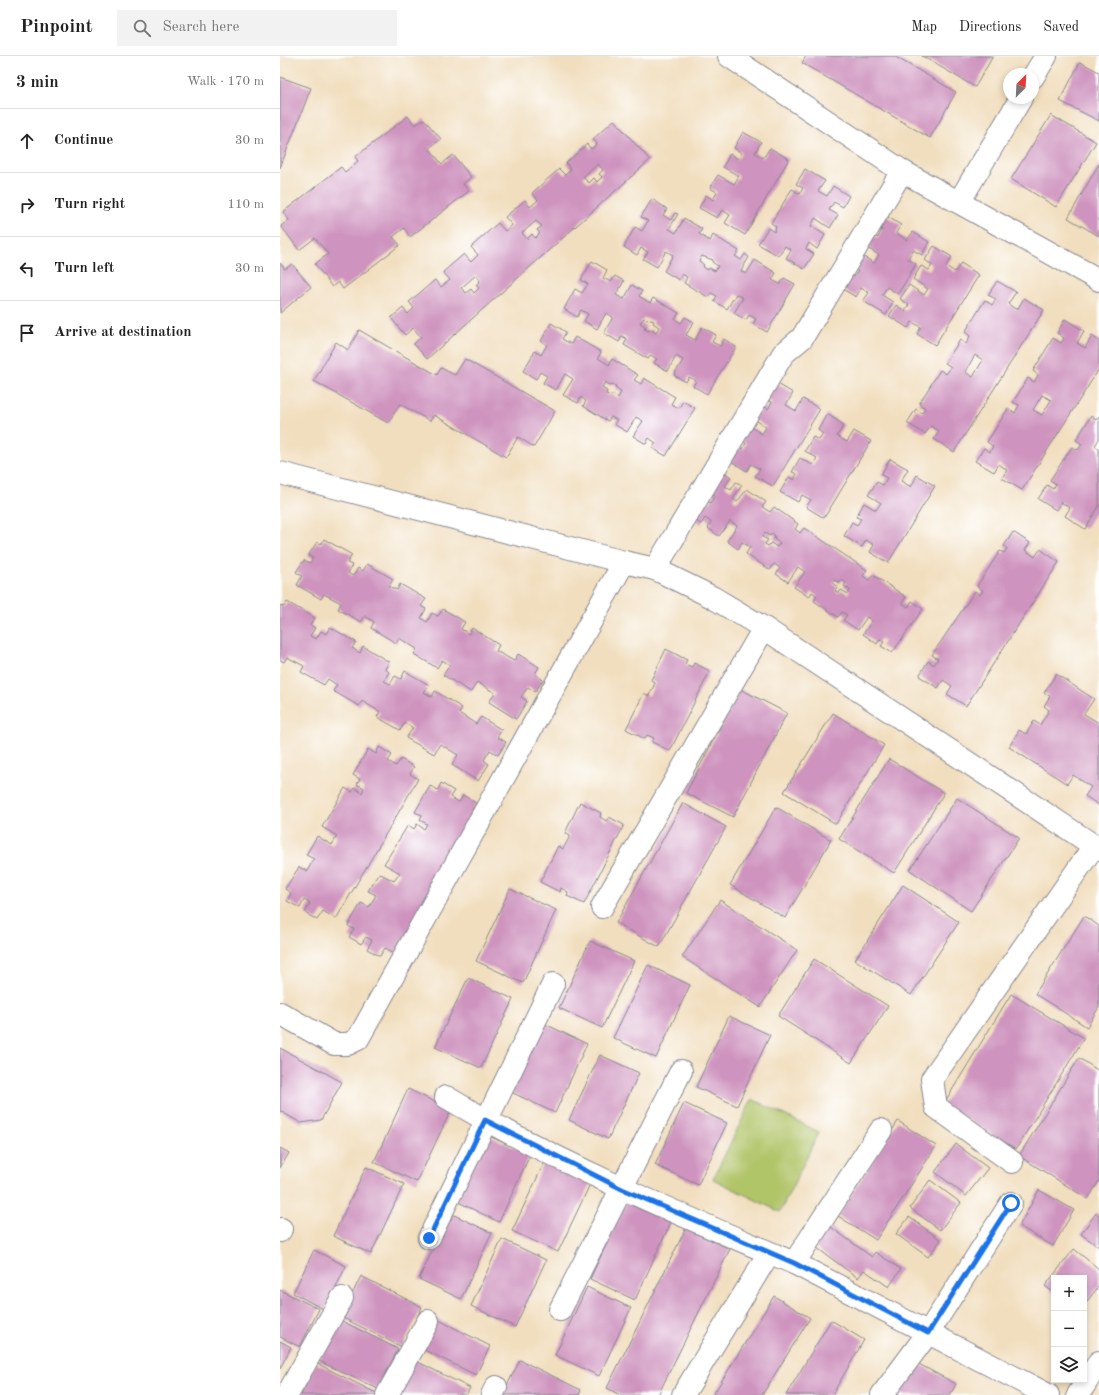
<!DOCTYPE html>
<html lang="en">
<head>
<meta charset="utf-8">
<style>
  :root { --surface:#fff; --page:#f2f2f2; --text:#222; --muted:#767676; --line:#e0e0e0 }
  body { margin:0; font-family:"Old Standard TT",serif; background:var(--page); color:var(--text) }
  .controls { position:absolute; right:12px; bottom:12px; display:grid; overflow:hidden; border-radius:0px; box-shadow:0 2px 6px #0003 }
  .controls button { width:36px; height:36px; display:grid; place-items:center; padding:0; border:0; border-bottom:1px solid var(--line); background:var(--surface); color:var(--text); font:20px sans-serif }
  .compass { position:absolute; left:723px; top:12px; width:36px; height:36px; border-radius:50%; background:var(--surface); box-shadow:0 2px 6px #0003; rotate:24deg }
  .stop { position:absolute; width:12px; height:12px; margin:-9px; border:3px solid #1a73e8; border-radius:50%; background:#fff }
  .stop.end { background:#1a73e8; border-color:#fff; box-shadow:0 1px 4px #0008 }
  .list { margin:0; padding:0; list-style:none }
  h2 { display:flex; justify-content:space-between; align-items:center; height:52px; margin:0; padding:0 16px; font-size:17px }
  h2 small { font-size:13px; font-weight:400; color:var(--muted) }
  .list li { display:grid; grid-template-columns:26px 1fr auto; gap:12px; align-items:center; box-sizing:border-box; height:64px; padding:0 16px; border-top:1px solid var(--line) }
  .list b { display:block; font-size:15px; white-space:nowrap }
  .list em { font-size:13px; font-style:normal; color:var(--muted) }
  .icon { flex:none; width:22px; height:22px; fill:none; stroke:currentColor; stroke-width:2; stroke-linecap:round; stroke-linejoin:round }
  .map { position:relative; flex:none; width:819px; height:1339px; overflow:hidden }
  header { display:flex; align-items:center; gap:24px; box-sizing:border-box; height:56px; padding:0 20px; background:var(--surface); border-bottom:1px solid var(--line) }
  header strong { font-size:19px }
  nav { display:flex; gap:22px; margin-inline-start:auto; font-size:14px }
  .search { width:280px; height:36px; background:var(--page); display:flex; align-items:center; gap:10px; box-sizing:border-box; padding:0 14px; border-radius:0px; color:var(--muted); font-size:15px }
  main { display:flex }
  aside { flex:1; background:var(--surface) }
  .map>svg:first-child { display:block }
  .green { fill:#b0c468; stroke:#667a63 }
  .building { fill:#ce93be; fill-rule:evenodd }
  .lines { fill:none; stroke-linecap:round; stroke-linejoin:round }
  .minor-casing { stroke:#86868e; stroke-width:24 }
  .minor { stroke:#fff; stroke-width:22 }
  .route { stroke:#1a73e8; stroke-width:5 }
</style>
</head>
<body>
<header>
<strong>Pinpoint</strong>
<div class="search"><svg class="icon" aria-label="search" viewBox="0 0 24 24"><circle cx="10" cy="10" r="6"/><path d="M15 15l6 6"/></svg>Search here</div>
<nav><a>Map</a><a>Directions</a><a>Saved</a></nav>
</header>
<main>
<aside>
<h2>3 min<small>Walk · 170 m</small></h2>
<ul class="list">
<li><svg class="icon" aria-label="ahead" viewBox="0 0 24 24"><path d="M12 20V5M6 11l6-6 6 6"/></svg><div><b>Continue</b></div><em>30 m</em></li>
<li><svg class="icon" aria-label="right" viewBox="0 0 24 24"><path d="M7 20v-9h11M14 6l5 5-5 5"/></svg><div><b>Turn right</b></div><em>110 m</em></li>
<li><svg class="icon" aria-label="left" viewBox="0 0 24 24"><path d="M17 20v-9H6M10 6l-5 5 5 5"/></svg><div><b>Turn left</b></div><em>30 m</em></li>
<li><svg class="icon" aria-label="arrive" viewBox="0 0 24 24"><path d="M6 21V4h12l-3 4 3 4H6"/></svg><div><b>Arrive at destination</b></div></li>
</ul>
</aside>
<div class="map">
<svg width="819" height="1339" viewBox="0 0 819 1339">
  <rect width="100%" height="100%" fill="#fff"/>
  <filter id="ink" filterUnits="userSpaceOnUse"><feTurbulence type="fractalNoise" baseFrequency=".025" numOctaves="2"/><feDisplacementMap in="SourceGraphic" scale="8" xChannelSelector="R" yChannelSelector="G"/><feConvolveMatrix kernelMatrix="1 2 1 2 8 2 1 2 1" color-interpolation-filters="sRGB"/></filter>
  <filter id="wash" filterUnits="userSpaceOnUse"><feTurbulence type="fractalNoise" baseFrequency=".012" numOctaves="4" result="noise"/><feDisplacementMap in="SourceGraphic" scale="16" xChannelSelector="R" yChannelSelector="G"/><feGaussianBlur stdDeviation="0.9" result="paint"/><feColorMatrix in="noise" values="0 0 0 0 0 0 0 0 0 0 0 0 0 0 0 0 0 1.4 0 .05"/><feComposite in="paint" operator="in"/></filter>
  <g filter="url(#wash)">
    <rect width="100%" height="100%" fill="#f1debe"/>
    <path class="green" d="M472,1043L539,1076L500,1156L433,1123Z"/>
    <g id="blocks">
      <g class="building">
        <path d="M526,0H614L676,36L650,82L522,7Z"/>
        <path d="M642,0H713L695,31Z"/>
        <path d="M800,6L819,16V65L780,45Z"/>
        <path d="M0,21L31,32L0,112Z"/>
        <path d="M771,59L816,86L776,151L731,123Z"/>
        <path d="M128,60L135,69L144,63L161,83L149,92L162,108L173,99L191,121L183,128L189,135L130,181L124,172L113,181L120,189L63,233L58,226L52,231L35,208L48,198L35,182L19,194L1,170L9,164L3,156L61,111L65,116L78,105L75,101Z"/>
        <path d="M334,64L370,104L147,303L134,288L141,281L133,272L125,279L111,262L123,252L128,258L134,252L129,246L155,224L161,231L170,224L163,216L184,198L191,206L198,199L191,191L218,167L225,175L232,169L225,161L245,144L250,151L258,144L252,137L279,113L285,119L291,114L286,107L307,88L311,93L317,88L313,83ZM318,108L323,114L319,118L322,121L317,126L314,122L309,127L303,121ZM256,165L262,170L257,174L260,177L255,182L252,178L247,183L242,177ZM196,219L200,225L196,229L199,232L194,237L191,233L186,237L181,232Z"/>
        <path d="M463,76L481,86L475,97L483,102L490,92L509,103L465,179L445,167L450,159L442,154L437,162L419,152L426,139L433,144L437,136L430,132L438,119L454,128L459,120L443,111L450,98L458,103L462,97L454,92Z"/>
        <path d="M819,108V180L788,162Z"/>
        <path d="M525,113L545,125L538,135L547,140L553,130L569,140L563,151L554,146L549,154L558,159L550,172L535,162L531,170L545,179L537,193L529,187L526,193L534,198L524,213L506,202L511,194L505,190L499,200L478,188L488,172L494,176L496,171L491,167L512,133L520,138L523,132L516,128Z"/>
        <path d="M372,143L387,153L383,159L391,164L395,157L398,158L389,173L396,177L404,162L422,173L419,178L430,185L433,179L459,195L455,200L461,204L465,198L469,201L461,215L466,218L475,204L496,217L492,224L500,228L504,222L515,228L487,276L473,268L476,263L469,259L466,264L454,257L463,242L456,238L447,253L434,245L437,240L431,237L428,241L404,227L407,221L402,218L399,224L384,215L393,199L386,195L377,211L363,203L368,196L361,192L357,199L344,191L355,171L362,175L368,165L361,161ZM422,200L433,204L432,206L438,210L435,215L429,212L428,214L423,211L424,209L419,205Z"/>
        <path d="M603,158L621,169L616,177L627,184L633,176L649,186L642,199L633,194L628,203L636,208L618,238L607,231L602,239L613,246L606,259L583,245L589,237L581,232L576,241L559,231L567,217L574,221L578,215L571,211L579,198L594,207L599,199L584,190L591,178L598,182L602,173L596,170Z"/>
        <path d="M654,190L672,201L666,210L675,216L681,207L699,219L655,289L637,278L641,271L632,266L628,272L609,260L616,249L625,255L629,249L620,243L629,229L644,239L648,233L633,223L641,210L649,214L652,209L645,204Z"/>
        <path d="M312,205L327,214L323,222L331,226L335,220L344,225L336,239L344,243L352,229L362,235L359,240L370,247L373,242L399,257L395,263L401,267L405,261L414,266L406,279L415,284L422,271L436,279L432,286L440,290L444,283L456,291L427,338L413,330L416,325L409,321L406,326L394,319L403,304L396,300L388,315L374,307L377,303L371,299L368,303L344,289L347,283L342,280L339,286L324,277L333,261L326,257L317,273L304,265L308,258L301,254L297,261L284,253L295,233L302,237L308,228L301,224ZM364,262L374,265L373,267L379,271L376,277L370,273L369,275L364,273L366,271L360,267Z"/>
        <path d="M0,207L5,213L12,208L31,231L0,257Z"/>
        <path d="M717,225L736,236L728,248L737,254L744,242L764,254L674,396L654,383L659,375L651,370L645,378L627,367L636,353L642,357L645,352L639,348L660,314L666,318L671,311L665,307L680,284L686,288L690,280L685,276L705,244L712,249L716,243L708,239ZM695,299L703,304L693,321L685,316Z"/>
        <path d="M785,263L804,275L797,287L805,292L812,280L819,285V313L742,434L722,422L727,414L719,408L714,416L695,405L704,392L710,396L713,390L707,386L728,353L735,357L739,349L733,346L748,322L754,326L758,319L753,315L773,282L781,287L784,282L777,277ZM762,339L771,344L762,359L753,354Z"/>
        <path d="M271,267L286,276L282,283L291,288L295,281L321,296L318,302L329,309L332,303L358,319L354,324L361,328L364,322L395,341L391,348L399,352L403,345L415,352L386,400L372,392L376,387L369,382L366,388L353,380L363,365L356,361L347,376L334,368L337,364L331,361L328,365L303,350L306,345L301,341L298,347L283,339L293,323L285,318L276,334L263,327L267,320L260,316L256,323L243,315L255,295L261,299L267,289L261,285ZM325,326L331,330L332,328L336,330L335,332L341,336L338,342L332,338L331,340L326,338L327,335L322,332Z"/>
        <path d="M79,274L157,319L161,312L175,319L185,303L275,355L254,391L238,381L226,401L154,359L150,365L120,348L108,367L34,325L56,286L68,294Z"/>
        <path d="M496,327L513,337L506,349L516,355L523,343L540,353L493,430L475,420L480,413L471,408L467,415L449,404L458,390L463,393L466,387L462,384L470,370L482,378L486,371L474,363L482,349L488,353L492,346L486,343Z"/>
        <path d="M547,358L564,369L557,380L567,386L574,375L591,385L544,462L526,451L531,444L522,439L518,446L500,436L509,421L514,424L517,418L512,416L520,402L533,409L537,402L525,395L533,381L539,384L543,378L538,374Z"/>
        <path d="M811,360L816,364L819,360V383L815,390L819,393V450L805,473L785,460L790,452L781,446L776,454L758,443L767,429L773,433L776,428L770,424L792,391L798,394L802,388L796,384Z"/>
        <path d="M610,403L628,413L621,425L631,431L637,419L655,430L608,507L590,496L594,489L586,484L582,491L564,480L572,466L577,469L581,463L576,461L584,447L596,454L601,447L588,439L597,426L603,429L607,422L601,419Z"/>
        <path d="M440,413L451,421L445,430L451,434L456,426L462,429L453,443L457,446L467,433L486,446L482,451L490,456L494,451L518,468L515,473L520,477L524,472L587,514L583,520L589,524L593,519L626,541L622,547L628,551L632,545L643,553L612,597L601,590L604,586L600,583L597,588L583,578L592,565L587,561L578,574L563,564L567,559L562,556L558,561L534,545L537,540L532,536L529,541L514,531L525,516L518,511L508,526L496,518L500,512L494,508L490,514L466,498L470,491L462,486L458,493L447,485L457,470L450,465L439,480L428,472L431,466L425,462L421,468L408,459L421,440L430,447L435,440L426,433ZM485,477L490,480L492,477L495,480L494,483L500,487L497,491L491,487L488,490L485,488L488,484L482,481ZM555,524L560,527L562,524L566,527L564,530L570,534L568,538L561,534L559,537L555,535L558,531L552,527Z"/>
        <path d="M733,476L750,487L745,494L755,501L760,493L779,506L686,650L667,638L672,630L663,624L658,632L639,620L648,605L654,609L658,603L652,599L695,535L700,539L703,535L697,530L720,495L724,497L727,492L724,490Z"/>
        <path d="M44,483L72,499L67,507L72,509L68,517L73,520L78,512L83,515L87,508L113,523L109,530L117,534L120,528L146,543L141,550L146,553L141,562L147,566L152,557L158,560L163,553L185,566L181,573L189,578L192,572L219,589L216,595L234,605L238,598L259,611L255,618L263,624L255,636L248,631L241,641L247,645L236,663L209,646L215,637L197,626L191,636L163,619L170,609L162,604L157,612L134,598L137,593L119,582L116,587L91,572L94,566L85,560L81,566L58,553L61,547L44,538L41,543L17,529L22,520L16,516L24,504L30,507L33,502L28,500L37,486L41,488Z"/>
        <path d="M7,546L35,562L30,569L35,572L30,580L36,583L41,575L46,578L50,571L76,586L72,592L80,597L83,590L109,606L105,613L109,616L104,625L110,628L115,620L121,623L125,615L149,629L144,636L152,641L155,635L182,652L179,657L196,668L201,661L222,674L217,681L226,686L218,699L210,694L204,704L209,708L198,725L172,709L178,699L160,688L154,698L126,682L133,672L125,667L120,674L97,661L100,656L82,645L79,650L53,635L57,629L48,623L44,629L21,616L24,610L7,601L4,606L0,604V549L4,551Z"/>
        <path d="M386,593L407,604L405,608L412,611L414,607L430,615L390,695L372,686L374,682L367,679L365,683L346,673L364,637L369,640L375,627L371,624Z"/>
        <path d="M776,618L814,643L804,658L819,667V749L805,740L811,731L793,719L787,728L729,691L739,674L746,678L754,665L760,669L769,654L764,650L770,640L764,637Z"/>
        <path d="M460,633L507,657L453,761L406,737Z"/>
        <path d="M553,657L604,689L556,768L504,736Z"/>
        <path d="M99,691L112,699L108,705L116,710L121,703L134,711L130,718L138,723L56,863L43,855L37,864L25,857L30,847L24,844L20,852L7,845L11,837L5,833L19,811L27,815L34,803L26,799L37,780L52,789L57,780L42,771L65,732L72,736L75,732L82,737L84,732L77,728L80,723L73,719L88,693L96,698Z"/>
        <path d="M609,703L664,737L614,817L559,783Z"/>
        <path d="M161,727L174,735L170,741L179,746L183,739L196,747L192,754L201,759L118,899L105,892L100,900L87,893L92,884L86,881L81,888L69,881L74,873L68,870L81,847L89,851L96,839L88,835L99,817L114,825L120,817L104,808L128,769L134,773L137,768L144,773L147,768L140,764L142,759L135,756L150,730L158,734Z"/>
        <path d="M677,742L739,782L691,855L630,814Z"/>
        <path d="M300,746L321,757L320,761L326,765L329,761L344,769L304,848L287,840L288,836L281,832L280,836L260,826L278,790L283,793L290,780L285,777Z"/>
        <path d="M403,747L446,771L379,891L336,867Z"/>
        <path d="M496,751L551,784L505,862L450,829Z"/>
        <path d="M623,829L679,866L631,939L575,904Z"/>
        <path d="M230,833L276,854L243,927L196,905Z"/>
        <path d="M440,844L517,894L480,951L402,901Z"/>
        <path d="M804,860L819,870V951L807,971L755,938Z"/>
        <path d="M310,885L354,905L322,972L279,952Z"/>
        <path d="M534,903L608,950L571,1007L498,960Z"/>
        <path d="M368,909L410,929L376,1002L333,982Z"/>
        <path d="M188,922L233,943L201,1012L155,991Z"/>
        <path d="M731,938L804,982L736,1093L663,1049Z"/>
        <path d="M449,960L490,979L457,1050L416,1031Z"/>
        <path d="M263,967L307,988L275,1057L231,1036Z"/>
        <path d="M0,992L62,1026L41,1064L21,1067L0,1055Z"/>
        <path d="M320,999L359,1017L328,1083L289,1064Z"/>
        <path d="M799,1002L819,1015V1125L808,1143L739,1100Z"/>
        <path d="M128,1033L171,1054L137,1126L94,1106Z"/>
        <path d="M404,1047L447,1067L418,1129L375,1109Z"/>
        <path d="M618,1065L656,1090L596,1184L558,1160Z"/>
        <path d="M207,1079L250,1099L219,1166L176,1145Z"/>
        <path d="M676,1088L708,1112L686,1140L655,1116Z"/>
        <path d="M0,1092L9,1097L0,1112Z"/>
        <path d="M266,1103L312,1124L278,1196L232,1175Z"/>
        <path d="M86,1111L124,1128L91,1198L53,1180Z"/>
        <path d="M650,1124L681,1147L660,1174L630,1152Z"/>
        <path d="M759,1134L794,1154L773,1190L739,1170Z"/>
        <path d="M347,1145L391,1166L355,1244L310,1223Z"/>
        <path d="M170,1157L212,1177L181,1243L139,1223Z"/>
        <path d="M816,1157L819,1159V1191L801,1178Z"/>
        <path d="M629,1161L661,1184L648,1201L616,1178Z"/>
        <path d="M548,1169L592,1201L595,1196L621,1213L609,1231L584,1214L578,1222L533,1189Z"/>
        <path d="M406,1172L450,1193L378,1339H340L327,1332Z"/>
        <path d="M222,1183L266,1204L235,1271L191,1250Z"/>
        <path d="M794,1193L819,1213V1230L804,1249V1222H774V1237L765,1230Z"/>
        <path d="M34,1194L66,1210L45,1254L13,1237Z"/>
        <path d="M81,1220L142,1251L122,1291L61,1261Z"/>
        <path d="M307,1231L351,1252L319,1320L275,1299Z"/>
        <path d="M0,1234L39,1253L20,1291L0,1281Z"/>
        <path d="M494,1240L530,1262L482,1339H433Z"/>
        <path d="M153,1261L210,1290L196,1319L138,1291Z"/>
        <path d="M60,1264L118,1293L98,1333L39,1305Z"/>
        <path d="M551,1264L584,1284L552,1339H506Z"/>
        <path d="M0,1285L11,1291L0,1313Z"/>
        <path d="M130,1302L190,1332L186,1339H112Z"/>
        <path d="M240,1304L301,1334L299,1339H222Z"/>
        <path d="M635,1306L676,1328L670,1339H617Z"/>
        <path d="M36,1307L100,1339H21Z"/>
      </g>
    </g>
  </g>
  <g filter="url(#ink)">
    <use href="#blocks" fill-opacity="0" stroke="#86868e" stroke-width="1"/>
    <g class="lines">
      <g class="minor-casing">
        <g id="minor">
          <path d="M449,0L622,115L819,224"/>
          <path d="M753,21L766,0"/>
          <path d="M679,146L741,42"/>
          <path d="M0,417L344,506L375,513L432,541L484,572L819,793"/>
          <path d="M375,513L503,298L522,282L622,115"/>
          <path d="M322,851L484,572"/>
          <path d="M0,957L54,988H68L78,983L344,506"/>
          <path d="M166,1041C277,1107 396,1157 514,1207"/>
          <path d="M601,1074L514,1207L768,1339"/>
          <path d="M732,1106L656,1051L652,1023L814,790"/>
          <path d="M0,1175L1,1173"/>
          <path d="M149,1182L273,928"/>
          <path d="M280,1254L401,1015"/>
          <path d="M7,1339L62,1242"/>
          <path d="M107,1339L148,1265"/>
          <path d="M212,1339L216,1331"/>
          <path d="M403,1339L489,1197"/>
          <path d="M602,1339L648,1277L731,1147"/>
          <path d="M798,1339L819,1306"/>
        </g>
      </g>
      <use href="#minor" class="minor"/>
    </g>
  </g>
  <g class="lines" filter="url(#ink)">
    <path class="route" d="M149,1182L205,1064L342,1133L514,1207L648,1277L731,1147"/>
  </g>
</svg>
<div class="controls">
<button>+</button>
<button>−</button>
<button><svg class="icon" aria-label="layers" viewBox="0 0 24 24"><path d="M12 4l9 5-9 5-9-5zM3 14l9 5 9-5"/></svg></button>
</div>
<svg class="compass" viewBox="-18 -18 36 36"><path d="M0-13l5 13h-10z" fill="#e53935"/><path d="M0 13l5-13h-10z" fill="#767676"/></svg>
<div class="stop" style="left:731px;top:1147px"></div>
<div class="stop end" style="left:149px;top:1182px"></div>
</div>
</main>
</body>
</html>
